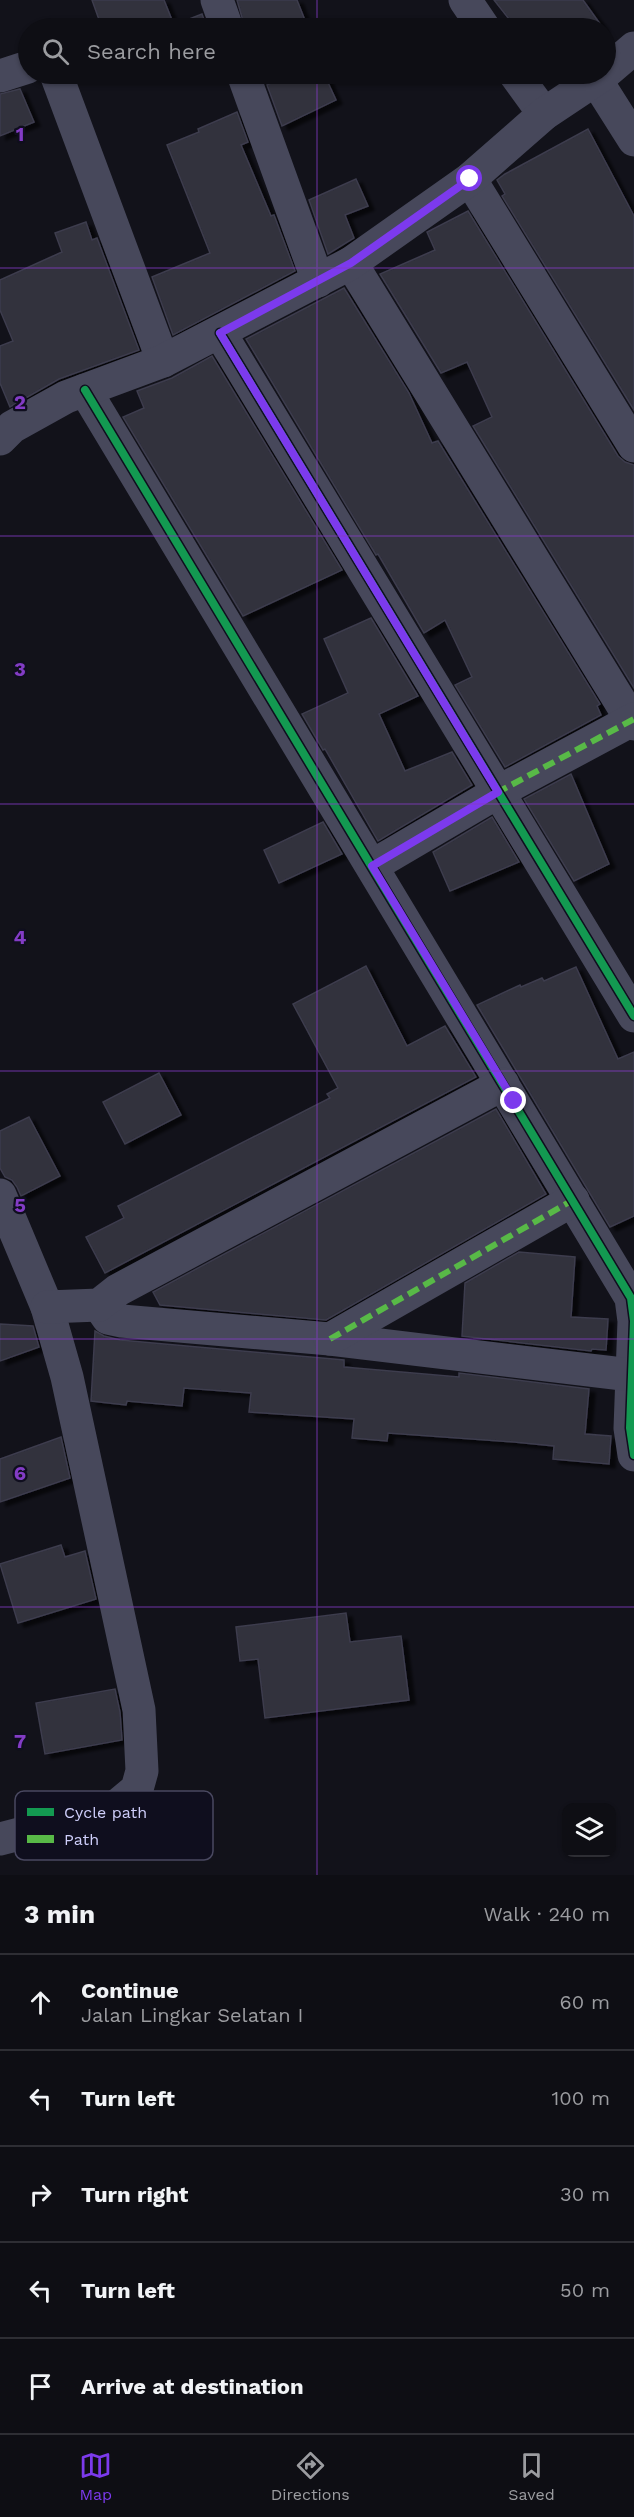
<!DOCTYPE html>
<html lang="en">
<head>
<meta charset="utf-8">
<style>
  :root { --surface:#0e0e14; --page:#17171d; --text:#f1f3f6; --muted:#9b9ca0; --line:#2e2e34; --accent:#7c3aed }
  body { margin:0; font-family:"Work Sans",sans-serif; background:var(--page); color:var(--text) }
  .controls { position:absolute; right:18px; bottom:18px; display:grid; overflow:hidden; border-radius:12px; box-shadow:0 2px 4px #0004 }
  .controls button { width:54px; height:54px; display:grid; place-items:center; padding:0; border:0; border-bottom:2px solid var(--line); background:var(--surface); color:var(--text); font:30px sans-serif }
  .stop { position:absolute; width:18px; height:18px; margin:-14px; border:4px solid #7c3aed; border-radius:50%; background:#fff }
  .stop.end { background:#7c3aed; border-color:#fff; box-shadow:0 2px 6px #0008 }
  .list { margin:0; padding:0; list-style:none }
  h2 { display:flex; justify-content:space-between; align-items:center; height:78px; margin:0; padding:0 24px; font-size:26px }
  h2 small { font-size:20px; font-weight:400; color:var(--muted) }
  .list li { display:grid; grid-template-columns:39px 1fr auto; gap:18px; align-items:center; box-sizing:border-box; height:96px; padding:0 24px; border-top:2px solid var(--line) }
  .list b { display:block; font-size:22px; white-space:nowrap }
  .list p { margin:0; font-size:20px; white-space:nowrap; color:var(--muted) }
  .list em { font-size:20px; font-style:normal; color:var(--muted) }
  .icon { flex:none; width:33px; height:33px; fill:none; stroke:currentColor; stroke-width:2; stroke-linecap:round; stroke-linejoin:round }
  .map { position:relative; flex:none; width:634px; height:1875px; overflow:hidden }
  .search { position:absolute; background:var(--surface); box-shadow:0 2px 4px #0004; left:18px; right:18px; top:18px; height:66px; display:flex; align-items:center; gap:15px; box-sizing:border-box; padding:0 21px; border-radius:33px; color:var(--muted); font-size:22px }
  .sheet { height:558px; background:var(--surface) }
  nav { display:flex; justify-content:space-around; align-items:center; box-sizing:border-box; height:84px; border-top:2px solid var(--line); background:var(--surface); font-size:16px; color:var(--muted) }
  nav a { display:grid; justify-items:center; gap:3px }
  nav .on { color:var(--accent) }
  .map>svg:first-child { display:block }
  .building { fill:#30303c; stroke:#3d3c4d; stroke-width:1.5; filter:url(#shadow) }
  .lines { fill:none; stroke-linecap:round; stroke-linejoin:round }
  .minor { stroke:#47485b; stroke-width:33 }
  .quiet { stroke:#58b947; stroke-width:6; stroke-dasharray:12 6; stroke-linecap:butt }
  .cycleway-casing { stroke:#0f0e1e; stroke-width:11 }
  .cycleway { stroke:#139951; stroke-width:8 }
  .route { stroke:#7c3aed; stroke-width:8 }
  .grid { fill:none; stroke:#833cc5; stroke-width:1.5; stroke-opacity:0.55 }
  .key { fill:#0f0e1e; stroke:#494860; stroke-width:1.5 }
  .key-label { font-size:16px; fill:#cfcffb }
  .grid-label { font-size:20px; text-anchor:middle; font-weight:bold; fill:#833cc5; stroke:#0f0e1e; stroke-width:4.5; stroke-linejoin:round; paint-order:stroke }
</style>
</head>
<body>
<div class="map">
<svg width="634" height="1875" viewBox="0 0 634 1875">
  <defs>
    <filter id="shadow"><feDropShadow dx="6" dy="4" stdDeviation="1.5" flood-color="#0009"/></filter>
  </defs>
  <rect width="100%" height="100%" fill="#12121a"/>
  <g class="building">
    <path d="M92,0H164L174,25L202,14L207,28H102Z"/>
    <path d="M237,0H297L308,28H245Z"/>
    <path d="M494,0H583L603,28H516Z"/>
    <path d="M290,74H324L336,100L282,126L267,85Z"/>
    <path d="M552,74H571L558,82Z"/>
    <path d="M20,89L34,122L0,136V94Z"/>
    <path d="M237,112L248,142L241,145L271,216L274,215L295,271L173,335L152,277L210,253L167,145L199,132L198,129Z"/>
    <path d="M588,129L634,216V410L502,196L505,194L497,180L505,174Z"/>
    <path d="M356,179L368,206L345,215L354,238L328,254L309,200Z"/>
    <path d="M468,211L618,456L625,462L634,465V688L473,426L492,417L467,362L441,373L380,274L435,250L427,232Z"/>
    <path d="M86,222L92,240L97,238L139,350L59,379L10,407L0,383V346L13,341L0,310V280L62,252L55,233Z"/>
    <path d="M344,288L409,393L432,443L438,441L600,704L597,706L601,715L505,767L455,685L472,677L445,620L424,633L378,554L376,555L246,339Z"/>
    <path d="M212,356L342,570L243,616L123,417L144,408L137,391L172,378Z"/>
    <path d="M371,618L418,696L379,714L405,771L452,752L472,785L378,841L325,749L323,750L302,714L348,693L324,639Z"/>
    <path d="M571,774L609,864L574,881L524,799Z"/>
    <path d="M492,817L519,862L450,891L433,852Z"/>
    <path d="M323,822L342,854L279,883L264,850Z"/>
    <path d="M366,966L407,1046L445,1026L476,1077L105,1273L86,1237L124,1218L118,1206L330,1098L327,1094L338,1088L293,1004Z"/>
    <path d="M576,967L618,1059L634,1052V1216L610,1227L477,1005L520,985L521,987L542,978L544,981Z"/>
    <path d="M159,1073L181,1115L125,1144L103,1102Z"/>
    <path d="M496,1109L546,1194L326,1320L160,1305L153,1292Z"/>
    <path d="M29,1117L60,1176L21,1196L17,1187L12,1180L5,1177L0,1168V1131Z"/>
    <path d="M519,1252L575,1257L571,1317L608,1319L606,1350L592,1349L591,1351L462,1336L465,1283Z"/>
    <path d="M0,1324L33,1326L39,1347L0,1361Z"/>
    <path d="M95,1331L104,1336L120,1340L344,1360V1367L459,1377V1373L589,1389L585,1434L611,1436L609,1464L553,1459L554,1446L514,1442L388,1433L387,1441L352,1438L354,1419L249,1412L251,1393L184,1388L182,1406L127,1401L126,1405L91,1401Z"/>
    <path d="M61,1437L70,1478L0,1502V1459Z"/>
    <path d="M61,1545L65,1557L85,1551L96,1599L18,1623L0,1564Z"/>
    <path d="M346,1613L350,1642L401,1636L409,1700L265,1718L258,1659L240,1661L236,1627Z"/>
    <path d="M115,1689L120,1712L122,1740L45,1754L36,1703Z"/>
  </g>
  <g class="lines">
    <g class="minor">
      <path d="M217,0L227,28"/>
      <path d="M465,0L484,28"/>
      <path d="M606,72L634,48"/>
      <path d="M56,74L163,361"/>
      <path d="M243,74L318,281"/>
      <path d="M515,74L544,114"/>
      <path d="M0,76L28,67"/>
      <path d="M596,80L634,140"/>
      <path d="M470,179L634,446"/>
      <path d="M351,263L634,724"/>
      <path d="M220,333L634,1016"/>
      <path d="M85,390L631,1298L634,1321L630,1428L634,1455"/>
      <path d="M0,439L12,427L66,397L163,361L351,263L470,179L544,114L604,74"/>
      <path d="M372,866L498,792L634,719"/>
      <path d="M0,1195L47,1307L67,1377L139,1710L142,1771L137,1789L112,1810L0,1839"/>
      <path d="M99,1305L108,1318L122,1321L330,1339L631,1375"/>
      <path d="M47,1307L99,1305L118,1290L503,1084"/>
      <path d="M330,1339L573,1200"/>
    </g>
    <g class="quiet">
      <path d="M372,866L498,792L634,719"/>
      <path d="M330,1339L573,1200"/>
    </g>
    <g class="cycleway-casing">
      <g id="cycleway">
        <path d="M220,333L634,1016"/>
        <path d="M85,390L631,1298L634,1321L630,1428L634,1455"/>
      </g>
    </g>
    <use href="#cycleway" class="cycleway"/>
  </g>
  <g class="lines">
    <path class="route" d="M470,179L351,263L220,333L498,792L372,866L514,1101"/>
  </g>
  <path class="grid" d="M317,0V28M317,74V1875M0,268H634M0,536H634M0,804H634M0,1071H634M0,1339H634M0,1607H634"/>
  <rect x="15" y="1791" width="198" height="69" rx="9" class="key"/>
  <rect x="27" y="1808" width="27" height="8" fill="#139951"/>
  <rect x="27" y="1835" width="27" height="8" fill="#58b947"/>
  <g class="key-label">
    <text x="64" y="1818">Cycle path</text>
    <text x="64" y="1845">Path</text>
  </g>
  <g class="grid-label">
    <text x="20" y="141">1</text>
    <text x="20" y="409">2</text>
    <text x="20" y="676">3</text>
    <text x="20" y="944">4</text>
    <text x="20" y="1212">5</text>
    <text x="20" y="1480">6</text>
    <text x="20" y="1748">7</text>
  </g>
</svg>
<div class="controls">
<button><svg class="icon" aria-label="layers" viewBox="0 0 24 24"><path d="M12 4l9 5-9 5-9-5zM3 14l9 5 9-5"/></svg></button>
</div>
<div class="stop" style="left:470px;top:179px"></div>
<div class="stop end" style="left:514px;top:1101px"></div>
<div class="search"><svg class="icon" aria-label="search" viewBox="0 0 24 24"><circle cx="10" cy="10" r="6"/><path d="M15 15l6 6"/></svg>Search here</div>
</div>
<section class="sheet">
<h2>3 min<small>Walk · 240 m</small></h2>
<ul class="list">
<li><svg class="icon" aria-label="ahead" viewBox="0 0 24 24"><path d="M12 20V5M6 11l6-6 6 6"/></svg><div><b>Continue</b><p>Jalan Lingkar Selatan I</p></div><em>60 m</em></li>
<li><svg class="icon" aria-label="left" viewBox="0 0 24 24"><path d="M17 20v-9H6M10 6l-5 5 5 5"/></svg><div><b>Turn left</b></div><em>100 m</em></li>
<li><svg class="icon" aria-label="right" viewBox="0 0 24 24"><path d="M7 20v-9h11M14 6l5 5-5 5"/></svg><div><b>Turn right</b></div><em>30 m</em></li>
<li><svg class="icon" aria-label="left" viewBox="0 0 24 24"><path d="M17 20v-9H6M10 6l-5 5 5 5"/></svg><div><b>Turn left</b></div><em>50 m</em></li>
<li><svg class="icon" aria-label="arrive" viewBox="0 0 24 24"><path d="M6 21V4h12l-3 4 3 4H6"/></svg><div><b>Arrive at destination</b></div></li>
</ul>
</section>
<nav>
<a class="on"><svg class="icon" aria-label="map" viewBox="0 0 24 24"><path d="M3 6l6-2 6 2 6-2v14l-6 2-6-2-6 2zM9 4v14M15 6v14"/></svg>Map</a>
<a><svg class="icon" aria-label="directions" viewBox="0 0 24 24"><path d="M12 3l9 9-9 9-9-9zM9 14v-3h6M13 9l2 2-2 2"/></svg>Directions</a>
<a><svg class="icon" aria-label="saved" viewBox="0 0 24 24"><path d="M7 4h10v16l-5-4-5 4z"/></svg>Saved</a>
</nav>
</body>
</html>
